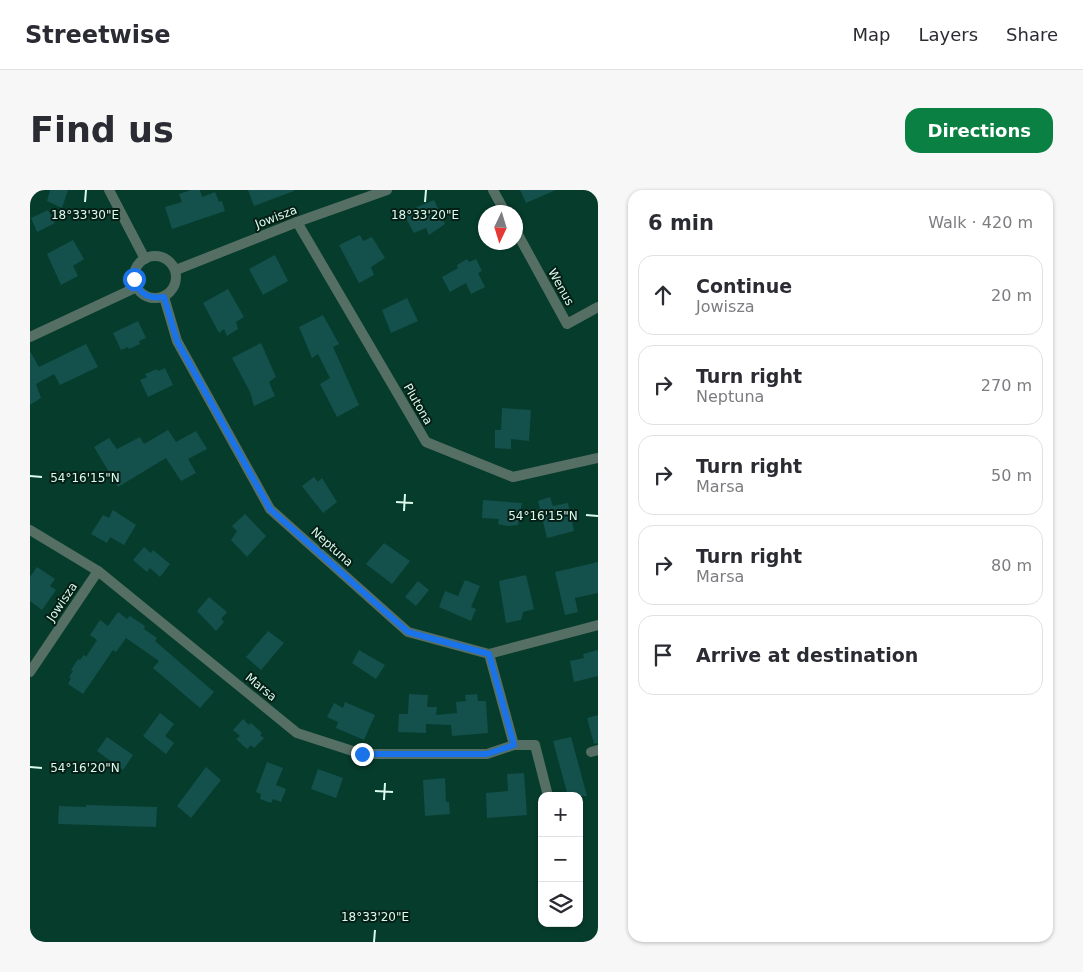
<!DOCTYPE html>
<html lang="en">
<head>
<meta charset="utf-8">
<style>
  :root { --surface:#fff; --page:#f7f7f7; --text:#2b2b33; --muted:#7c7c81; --line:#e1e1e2; --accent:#0b8043 }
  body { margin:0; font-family:"DejaVu Sans",sans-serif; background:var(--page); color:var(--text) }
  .controls { position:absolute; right:15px; bottom:15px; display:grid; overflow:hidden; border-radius:10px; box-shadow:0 1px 4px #0004 }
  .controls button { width:45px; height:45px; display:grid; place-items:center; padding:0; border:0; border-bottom:1px solid var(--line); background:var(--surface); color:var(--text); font:25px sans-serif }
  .compass { position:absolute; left:448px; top:15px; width:45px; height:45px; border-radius:50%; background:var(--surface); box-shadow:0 1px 4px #0004; rotate:184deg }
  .stop { position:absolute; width:15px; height:15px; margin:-11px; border:4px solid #1a73e8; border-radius:50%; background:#fff }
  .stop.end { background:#1a73e8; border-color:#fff; box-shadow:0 1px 5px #0008 }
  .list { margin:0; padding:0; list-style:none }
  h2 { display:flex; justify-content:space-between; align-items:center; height:65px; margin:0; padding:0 20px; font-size:21px }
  h2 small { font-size:16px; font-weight:400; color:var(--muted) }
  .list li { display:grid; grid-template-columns:32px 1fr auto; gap:15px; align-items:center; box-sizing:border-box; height:80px; margin:0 10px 10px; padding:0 10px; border:1px solid var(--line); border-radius:15px }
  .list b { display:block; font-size:19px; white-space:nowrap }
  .list p { margin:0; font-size:16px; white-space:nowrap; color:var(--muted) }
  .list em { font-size:16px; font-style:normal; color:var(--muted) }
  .icon { flex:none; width:28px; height:28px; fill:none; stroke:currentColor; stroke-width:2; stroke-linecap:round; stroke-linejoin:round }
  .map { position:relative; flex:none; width:568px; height:752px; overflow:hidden; border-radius:15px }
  header { display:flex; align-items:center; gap:30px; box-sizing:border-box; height:70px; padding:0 25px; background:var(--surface); border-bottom:1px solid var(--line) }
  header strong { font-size:24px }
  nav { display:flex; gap:28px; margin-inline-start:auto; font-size:18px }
  .intro { display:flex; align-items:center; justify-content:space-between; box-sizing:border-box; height:120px; padding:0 30px }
  h1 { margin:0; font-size:35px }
  .button { padding:12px 22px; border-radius:15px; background:var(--accent); color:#fff; font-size:18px; font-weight:700 }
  main { display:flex; gap:30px; padding:0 30px }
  aside { flex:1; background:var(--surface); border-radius:15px; box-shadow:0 1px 4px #0004 }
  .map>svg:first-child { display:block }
  .building { fill:#14504c }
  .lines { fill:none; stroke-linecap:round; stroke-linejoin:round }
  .street { stroke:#566f64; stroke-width:10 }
  .route { stroke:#1a73e8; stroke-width:6 }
  .ticks { fill:none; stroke:#dbfbed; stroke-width:2 }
  .labels { text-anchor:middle; stroke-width:4; stroke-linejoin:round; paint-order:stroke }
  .street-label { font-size:12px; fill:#dbfbed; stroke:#051f16 }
  .ticks-label { font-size:12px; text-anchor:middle; fill:#dbfbed; stroke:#051f16; stroke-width:4; stroke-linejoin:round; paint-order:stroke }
</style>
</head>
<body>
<header>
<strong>Streetwise</strong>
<nav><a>Map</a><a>Layers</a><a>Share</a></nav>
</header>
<div class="intro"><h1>Find us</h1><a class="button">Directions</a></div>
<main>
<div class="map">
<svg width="568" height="752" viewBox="0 0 568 752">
  <rect width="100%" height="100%" fill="#063c2c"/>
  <g class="building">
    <path d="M20,0H38L32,18L17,11Z"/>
    <path d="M161,0H170L172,7L185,2L189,12L192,11L195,21L142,39L135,17L152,12L149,4Z"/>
    <path d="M218,0H264V1L224,16Z"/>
    <path d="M490,0H526L496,13Z"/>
    <path d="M404,10L415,34L399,45L396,38L384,43L373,23Z"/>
    <path d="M18,20L25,33L7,42L1,28Z"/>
    <path d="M330,45L333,51L342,47L355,68L341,77L344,85L329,93L309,55Z"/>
    <path d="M43,50L54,69L43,76L48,86L31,95L17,64Z"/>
    <path d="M245,65L258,91L233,105L219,79Z"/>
    <path d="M437,69L439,72L446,69L452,81L448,83L455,97L441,104L436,93L420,102L412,87L428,78L427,75Z"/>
    <path d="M198,99L214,127L206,132L208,139L197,146L194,139L189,143L173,113Z"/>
    <path d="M377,108L388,131L361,143L352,120Z"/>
    <path d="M293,125L309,154L303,157L329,215L307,227L290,194L300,188L288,164L282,168L269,137Z"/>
    <path d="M108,131L116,148L109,151L110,154L99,159L98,157L91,160L83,143Z"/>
    <path d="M231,153L246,187L239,192L245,206L224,216L220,202L202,168Z"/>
    <path d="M56,154L68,177L30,195L24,184L6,194L11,208L0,215V161L9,177Z"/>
    <path d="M135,178L143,195L118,207L110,190L117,187L115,184L127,179L128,181Z"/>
    <path d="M472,218L501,220L499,251L481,249V259L465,258V240H471Z"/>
    <path d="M138,240L146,252L166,241L177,259L158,269L166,283L151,291L136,268L88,297L64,257L79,248L87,259L110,247L114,254Z"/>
    <path d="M284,287L288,292L292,288L307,312L293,323L272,296Z"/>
    <path d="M520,307L523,316L538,313L544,341L517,348L508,311Z"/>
    <path d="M453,310L492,313L488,335L477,336L468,334L469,329L452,328Z"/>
    <path d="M83,320L106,335L94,355L80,347L77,353L61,344L73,325L79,328Z"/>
    <path d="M215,324L236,346L217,367L201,350L207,341L202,336Z"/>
    <path d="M354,353L380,371L362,394L336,374Z"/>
    <path d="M114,357L121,363L123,360L140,374L130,387L120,378L117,382L103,370Z"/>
    <path d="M568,372V403L545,408L548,422L535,425L525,382Z"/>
    <path d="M7,377L25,389L20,396L26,400L12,420L0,411V387Z"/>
    <path d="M496,385L504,419L493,422L491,430L476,433L469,391Z"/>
    <path d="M435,390L450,396L441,417L446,419L441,431L409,417L415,401L428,406Z"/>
    <path d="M388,391L399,400L386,416L375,407Z"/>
    <path d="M179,407L197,422L191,429L194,432L186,441L167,421Z"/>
    <path d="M88,422L97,429L100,426L115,436L114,439L127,448L125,451L184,502L170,518L123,478L129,471L96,448L86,462L83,460L53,504L38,494L41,488L39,487L43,481L41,480L48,469L50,470L54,465L56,467L67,450L60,445L70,430L78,436Z"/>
    <path d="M238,441L254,453L231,480L216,467Z"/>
    <path d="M329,460L355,475L346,489L322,473Z"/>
    <path d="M568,460V486L544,492L540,471L554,468L553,464Z"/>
    <path d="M379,504L398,505L397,517H407L406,525L427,523L426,512L436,511L435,505L447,504L448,511H456L458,543L422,546L421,535L396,534V543L368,542L369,524H378Z"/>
    <path d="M315,512L345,525L334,550L306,538L308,532L297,527L304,513L313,518Z"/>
    <path d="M130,523L144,534L135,546L144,553L136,564L113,546Z"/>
    <path d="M568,525V553L564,554L557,528Z"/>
    <path d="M213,529L219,535L221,533L232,543L230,545L234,548L224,558L221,555L217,559L206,549L210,546L203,540Z"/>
    <path d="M77,547L103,565L93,580L67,561Z"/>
    <path d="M541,547L557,606H538L523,551Z"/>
    <path d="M237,572L253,578L246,595L256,599L251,612L243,609L241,613L230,609L231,604L226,602Z"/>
    <path d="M176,577L191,590L161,628L147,616Z"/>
    <path d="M288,579L313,588L306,608L281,599Z"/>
    <path d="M494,583L497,625L457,628L456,603L478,601L477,584Z"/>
    <path d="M415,588L416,612H419L420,624L395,626L393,590Z"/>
    <path d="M56,615L127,617L126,637L28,634L29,616L56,617Z"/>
  </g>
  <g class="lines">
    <g class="street">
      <path d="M79,0L115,69"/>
      <path d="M463,0L475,22"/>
      <path d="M267,32L396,252L483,287L568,268"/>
      <path d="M486,41L537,134L568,117"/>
      <circle cx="125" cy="87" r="21"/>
      <path d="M146,80L267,32L357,0"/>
      <path d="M134,107L147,151L240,319L378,442L459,464L568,435"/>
      <path d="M0,147L107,97"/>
      <path d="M0,340L68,381L267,543L332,564H457L484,555L459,464"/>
      <path d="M0,482L68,381"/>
      <path d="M484,555H505L518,606"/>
      <path d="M561,562L568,560"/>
    </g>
  </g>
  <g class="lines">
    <path class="route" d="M104,89C109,104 118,109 134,107L147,151L240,319L378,442L459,464L484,555L457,564H332"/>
  </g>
  <path class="ticks" d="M55,12L56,0M395,12L396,0M0,286L12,287M366,312L383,313M374,321L375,304M556,325L568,326M0,577L12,578M345,601L363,602M354,610L355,593M344,752L345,740"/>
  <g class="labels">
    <g class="street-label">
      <text transform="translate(246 27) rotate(-21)" y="4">Jowisza</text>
      <text transform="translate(531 97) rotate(61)" y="4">Wenus</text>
      <text transform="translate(388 214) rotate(60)" y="4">Plutona</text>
      <text transform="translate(302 357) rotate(42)" y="4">Neptuna</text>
      <text transform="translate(32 412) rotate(-56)" y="4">Jowisza</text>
      <text transform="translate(231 497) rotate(39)" y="4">Marsa</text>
    </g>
  </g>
  <g class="ticks-label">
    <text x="55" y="29">18°33'30"E</text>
    <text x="395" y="29">18°33'20"E</text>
    <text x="55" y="292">54°16'15"N</text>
    <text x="513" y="330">54°16'15"N</text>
    <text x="55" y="582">54°16'20"N</text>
    <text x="345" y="731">18°33'20"E</text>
  </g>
</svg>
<div class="controls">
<button>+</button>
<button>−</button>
<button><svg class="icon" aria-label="layers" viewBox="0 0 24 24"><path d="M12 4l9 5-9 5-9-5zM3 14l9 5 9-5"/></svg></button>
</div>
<svg class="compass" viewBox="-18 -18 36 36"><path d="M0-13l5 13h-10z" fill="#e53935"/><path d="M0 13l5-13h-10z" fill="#7c7c81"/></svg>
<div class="stop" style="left:104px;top:89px"></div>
<div class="stop end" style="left:332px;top:564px"></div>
</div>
<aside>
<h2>6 min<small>Walk · 420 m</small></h2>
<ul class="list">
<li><svg class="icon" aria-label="ahead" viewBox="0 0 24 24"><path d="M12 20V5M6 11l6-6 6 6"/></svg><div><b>Continue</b><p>Jowisza</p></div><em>20 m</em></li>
<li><svg class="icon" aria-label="right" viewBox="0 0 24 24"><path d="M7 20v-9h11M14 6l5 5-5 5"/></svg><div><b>Turn right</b><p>Neptuna</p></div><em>270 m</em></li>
<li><svg class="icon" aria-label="right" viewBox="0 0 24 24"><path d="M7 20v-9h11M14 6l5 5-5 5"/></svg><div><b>Turn right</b><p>Marsa</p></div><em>50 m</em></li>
<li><svg class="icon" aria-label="right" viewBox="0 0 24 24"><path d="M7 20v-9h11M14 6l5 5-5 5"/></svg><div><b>Turn right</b><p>Marsa</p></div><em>80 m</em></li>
<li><svg class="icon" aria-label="arrive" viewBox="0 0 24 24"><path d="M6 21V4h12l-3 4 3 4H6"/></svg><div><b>Arrive at destination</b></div></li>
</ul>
</aside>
</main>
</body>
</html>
